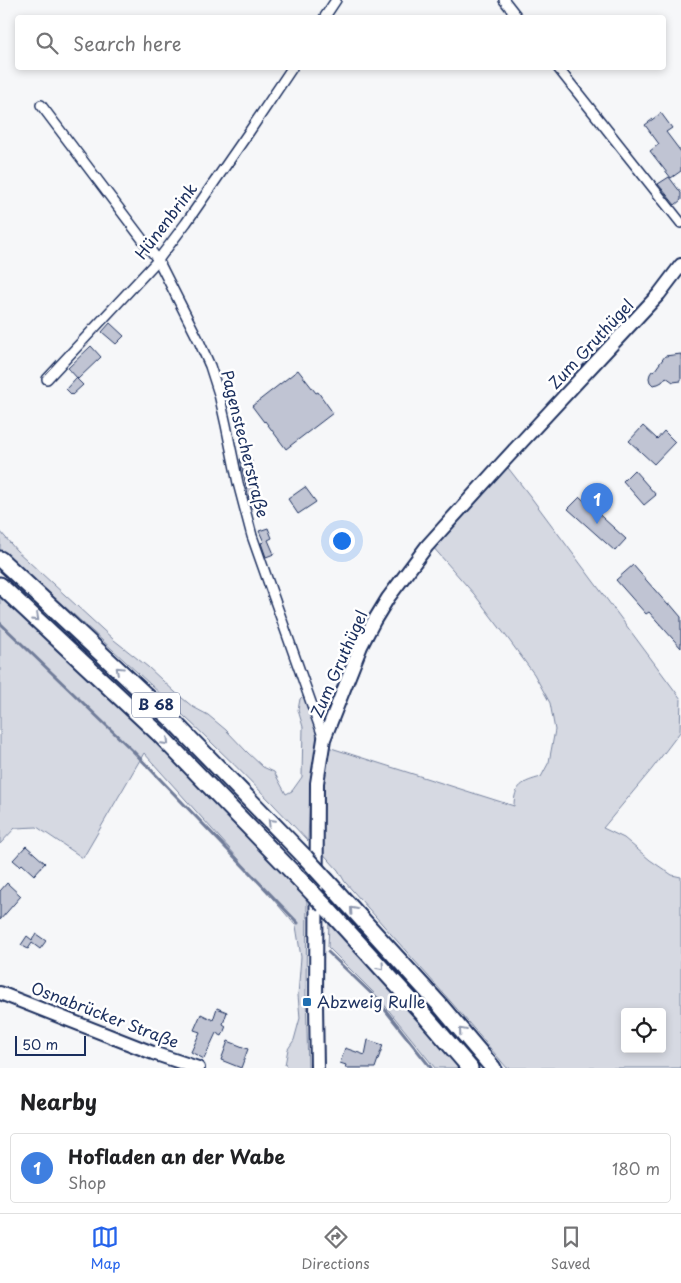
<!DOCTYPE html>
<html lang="en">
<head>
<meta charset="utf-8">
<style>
  :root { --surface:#fff; --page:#f6f6f6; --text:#202124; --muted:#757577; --line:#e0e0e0; --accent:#2563eb }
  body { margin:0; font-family:"Playpen Sans",sans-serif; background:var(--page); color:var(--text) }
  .controls { position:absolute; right:15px; bottom:15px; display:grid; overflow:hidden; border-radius:5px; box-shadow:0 2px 8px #0003 }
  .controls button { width:45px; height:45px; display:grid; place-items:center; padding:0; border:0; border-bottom:1px solid var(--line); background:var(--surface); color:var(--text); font:25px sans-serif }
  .scale { position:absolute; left:15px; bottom:12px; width:71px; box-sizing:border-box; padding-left:5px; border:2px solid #1b2f5e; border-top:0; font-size:14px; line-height:18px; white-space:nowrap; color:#1b2f5e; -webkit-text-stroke:4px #fff; paint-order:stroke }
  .you { position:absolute; left:341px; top:540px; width:18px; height:18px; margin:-12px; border:4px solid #fff; border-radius:50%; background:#1a73e8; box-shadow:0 0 0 8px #1a73e833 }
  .badge { display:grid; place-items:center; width:32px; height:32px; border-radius:50%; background:var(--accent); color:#fff; font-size:16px; font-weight:700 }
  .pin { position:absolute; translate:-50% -41px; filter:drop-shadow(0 1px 2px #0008) }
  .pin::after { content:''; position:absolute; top:26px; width:18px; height:15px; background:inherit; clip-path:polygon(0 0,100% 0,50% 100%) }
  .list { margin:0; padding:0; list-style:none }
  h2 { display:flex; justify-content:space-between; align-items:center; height:65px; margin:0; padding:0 20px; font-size:21px }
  h2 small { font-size:16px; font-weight:400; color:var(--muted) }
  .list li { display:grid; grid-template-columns:32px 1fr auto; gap:15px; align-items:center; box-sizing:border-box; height:70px; margin:0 10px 10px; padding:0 10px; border:1px solid var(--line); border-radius:5px }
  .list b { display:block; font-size:19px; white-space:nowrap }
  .list p { margin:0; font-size:16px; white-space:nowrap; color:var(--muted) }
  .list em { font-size:16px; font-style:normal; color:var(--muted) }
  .icon { flex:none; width:28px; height:28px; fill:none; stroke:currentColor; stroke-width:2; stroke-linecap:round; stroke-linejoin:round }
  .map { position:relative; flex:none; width:681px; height:1068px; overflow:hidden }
  .search { position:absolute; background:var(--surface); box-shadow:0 2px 8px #0003; left:15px; right:15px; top:15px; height:55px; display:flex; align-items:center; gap:12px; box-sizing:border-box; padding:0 18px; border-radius:5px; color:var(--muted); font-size:19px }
  .sheet { height:145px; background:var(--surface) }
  nav { display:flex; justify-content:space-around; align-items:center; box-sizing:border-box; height:70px; border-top:1px solid var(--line); background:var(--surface); font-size:14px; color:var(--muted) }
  nav a { display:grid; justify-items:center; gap:2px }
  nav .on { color:var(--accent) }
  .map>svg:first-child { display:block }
  .green { fill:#d6d9e2; stroke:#7884a0; fill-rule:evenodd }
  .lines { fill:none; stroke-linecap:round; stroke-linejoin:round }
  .stream { stroke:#707c99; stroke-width:3 }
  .building { fill:#c0c4d3; stroke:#1b2f5e }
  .street-casing { stroke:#1b2f5e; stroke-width:12 }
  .secondary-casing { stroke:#1b2f5e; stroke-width:16 }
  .highway-casing { stroke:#1b2f5e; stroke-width:19 }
  .street { stroke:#fff; stroke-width:9 }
  .secondary { stroke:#fff; stroke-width:12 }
  .highway { stroke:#fff; stroke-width:15 }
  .highway-bridge-casing { stroke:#1b2f5e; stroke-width:19; stroke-linecap:butt }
  .highway-bridge { stroke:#fff; stroke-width:15 }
  .oneway { stroke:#8d97ae }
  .poi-dot { fill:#1f6fb2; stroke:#fff; stroke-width:2 }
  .labels { text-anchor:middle; stroke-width:5; stroke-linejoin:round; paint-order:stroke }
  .shield { fill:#fff; stroke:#5f6d8e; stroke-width:1 }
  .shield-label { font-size:15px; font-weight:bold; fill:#1b2f5e }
  .street-label { font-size:16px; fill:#1b2f5e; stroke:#fff }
  .poi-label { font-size:16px; fill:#1b2f5e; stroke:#fff; text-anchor:start }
</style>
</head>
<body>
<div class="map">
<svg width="681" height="1068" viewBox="0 0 681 1068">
  <rect width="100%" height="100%" fill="#f6f7f9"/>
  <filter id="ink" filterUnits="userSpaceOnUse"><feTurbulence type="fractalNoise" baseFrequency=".02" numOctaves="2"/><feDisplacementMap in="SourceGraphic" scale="10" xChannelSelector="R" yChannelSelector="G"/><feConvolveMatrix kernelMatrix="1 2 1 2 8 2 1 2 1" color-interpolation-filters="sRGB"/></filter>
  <g filter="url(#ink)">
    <g class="green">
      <path d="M505,464L530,496L681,699L680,732L652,769L603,828L624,838L650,860L672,875L681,877V1068H507L451,1002L345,882L338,870L319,849L321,782L328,747L514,806C514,785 523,782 541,777L549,762L555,730L550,703L534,674L509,640L474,594L432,546ZM625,1012H662V1049H625Z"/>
      <path d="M0,531L16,550L114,640L148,667L176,693L193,707L208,715L226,730L247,752L263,767L274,772L286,794L292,791L302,777L303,727L298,710L300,699L303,696H306L315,722L317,744L310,790L308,841C212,737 106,643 0,549Z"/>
      <path d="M0,596L151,738L233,819L307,898L306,994L308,1068H289L285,1065L288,1049L294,1040L300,1018L298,995L301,957L296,926L237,857L144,753L83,858L37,827L15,828L0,844Z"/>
      <path d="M329,923L425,1026L460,1068H435L378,997L328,947Z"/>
    </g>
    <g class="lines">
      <g class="stream">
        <path d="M0,623L133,751L298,923"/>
        <path d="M328,952L375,997L431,1068"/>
      </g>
    </g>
    <g class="building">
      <path d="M661,113L672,128L666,132L681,152V171L671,178L650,151L659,144L645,125Z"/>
      <path d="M669,177L681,193V200L675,205L658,184Z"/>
      <path d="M110,323L124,336L116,344L102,332Z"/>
      <path d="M91,346L101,357L78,379L68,368Z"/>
      <path d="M681,354V381L673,382L666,377L662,382L658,384L653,385L650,382L649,378L650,374L652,371L655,370L665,356Z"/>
      <path d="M298,370L316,393L318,392L333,413L286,449L265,421L264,422L252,406Z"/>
      <path d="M76,378L83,385L72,395L66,389Z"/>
      <path d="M643,426L657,439L664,431L675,442L654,464L629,441Z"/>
      <path d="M251,457L255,481H252L257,507L251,508L240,459Z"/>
      <path d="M634,470L656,495L644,505L623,481Z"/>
      <path d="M305,487L316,502L298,514L288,499Z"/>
      <path d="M580,497L626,539L615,551L568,509Z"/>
      <path d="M268,528L272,538L268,540L274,554L266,557L261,543L264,542L259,531Z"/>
      <path d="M633,565L668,605L670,604L681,617V648L649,612L646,614L616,580Z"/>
      <path d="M26,846L45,863L34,875L22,864L20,866L13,860Z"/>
      <path d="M7,883L21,896L0,920V891Z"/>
      <path d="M36,934L46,941L40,949L32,943L28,949L21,945L27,936L32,940Z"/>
      <path d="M217,1008L227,1012L223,1024L226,1026L222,1036L216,1033L204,1059L191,1052L200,1032L194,1030L201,1014L213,1020Z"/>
      <path d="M368,1040L383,1045L375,1068H345L346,1065L340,1063L345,1048L365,1055Z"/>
      <path d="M228,1041L248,1049L241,1068L221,1060Z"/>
    </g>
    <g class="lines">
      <g class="street-casing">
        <g id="street">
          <path d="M504,0L518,18"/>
          <path d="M324,18L336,0"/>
          <path d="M558,68L681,223"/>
          <path d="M41,105L158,260L198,339L210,366L219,394L226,425L238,483L252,536L324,739"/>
          <path d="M47,379L158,260L186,223L249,132L292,68"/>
        </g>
      </g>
      <g class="secondary-casing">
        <g id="secondary">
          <path d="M0,993L153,1053L198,1068"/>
          <path d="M317,1068L316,1004L317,783L324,739L361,646L374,621L388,598L427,546L504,461L659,294L681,265"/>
        </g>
      </g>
      <g class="highway-casing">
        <g id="highway">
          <path d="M0,559L169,717L305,857"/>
          <path d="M0,585L158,733L301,881"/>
          <path d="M327,881L439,1004L493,1068"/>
          <path d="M324,905L426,1017L470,1068"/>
        </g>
      </g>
      <use href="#street" class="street"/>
      <use href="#secondary" class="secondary"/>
      <use href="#highway" class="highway"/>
      <g class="highway-bridge-casing">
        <g id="highway-bridge">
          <path d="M305,857L327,881"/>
          <path d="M301,881L324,905"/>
        </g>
      </g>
      <use href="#highway-bridge" class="highway-bridge"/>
    </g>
    <defs><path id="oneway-chevron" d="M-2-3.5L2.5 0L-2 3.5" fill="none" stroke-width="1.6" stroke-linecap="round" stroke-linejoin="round" transform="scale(1.25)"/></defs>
    <g class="oneway">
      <use href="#oneway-chevron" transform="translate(36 618) rotate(43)"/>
      <use href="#oneway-chevron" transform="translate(119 670) rotate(-137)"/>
      <use href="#oneway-chevron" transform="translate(166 742) rotate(46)"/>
      <use href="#oneway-chevron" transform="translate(271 822) rotate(-134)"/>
      <use href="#oneway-chevron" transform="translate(353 910) rotate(-132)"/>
      <use href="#oneway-chevron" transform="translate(381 967) rotate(48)"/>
      <use href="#oneway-chevron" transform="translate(462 1031) rotate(-131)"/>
    </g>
  </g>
  <rect class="poi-dot" x="302" y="997" width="10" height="10" rx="2.5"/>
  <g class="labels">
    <rect class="shield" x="132" y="692.5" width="48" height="25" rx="4"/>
    <g class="shield-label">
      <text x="156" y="710">B 68</text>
    </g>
    <g class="street-label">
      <text transform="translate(166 221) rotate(-53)" y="6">Hünenbrink</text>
      <text transform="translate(591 344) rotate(-47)" y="6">Zum Gruthügel</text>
      <text transform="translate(245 444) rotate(76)" y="6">Pagenstecherstraße</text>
      <text transform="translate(339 664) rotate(-66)" y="6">Zum Gruthügel</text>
      <text transform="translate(105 1015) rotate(21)" y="6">Osnabrücker Straße</text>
    </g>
    <g class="poi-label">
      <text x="317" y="1008">Abzweig Rulle</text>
    </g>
  </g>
</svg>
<div class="controls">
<button><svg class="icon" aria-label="locate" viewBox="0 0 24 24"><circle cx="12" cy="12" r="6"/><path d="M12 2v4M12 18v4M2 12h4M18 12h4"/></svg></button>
</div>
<div class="scale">50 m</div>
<div class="you"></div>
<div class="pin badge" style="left:597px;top:524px;background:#3f7fe0">1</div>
<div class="search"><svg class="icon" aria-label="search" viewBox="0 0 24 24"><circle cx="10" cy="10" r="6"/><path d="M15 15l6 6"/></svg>Search here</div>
</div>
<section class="sheet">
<h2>Nearby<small></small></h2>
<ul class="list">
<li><span class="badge" style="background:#3f7fe0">1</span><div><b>Hofladen an der Wabe</b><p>Shop</p></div><em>180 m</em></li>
</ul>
</section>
<nav>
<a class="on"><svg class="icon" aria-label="map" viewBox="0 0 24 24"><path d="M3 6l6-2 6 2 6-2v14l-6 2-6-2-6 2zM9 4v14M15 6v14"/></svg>Map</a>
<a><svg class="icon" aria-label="directions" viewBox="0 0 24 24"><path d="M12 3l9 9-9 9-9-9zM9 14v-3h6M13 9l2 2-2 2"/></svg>Directions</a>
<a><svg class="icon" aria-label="saved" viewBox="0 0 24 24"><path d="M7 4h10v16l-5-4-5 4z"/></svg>Saved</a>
</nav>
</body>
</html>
